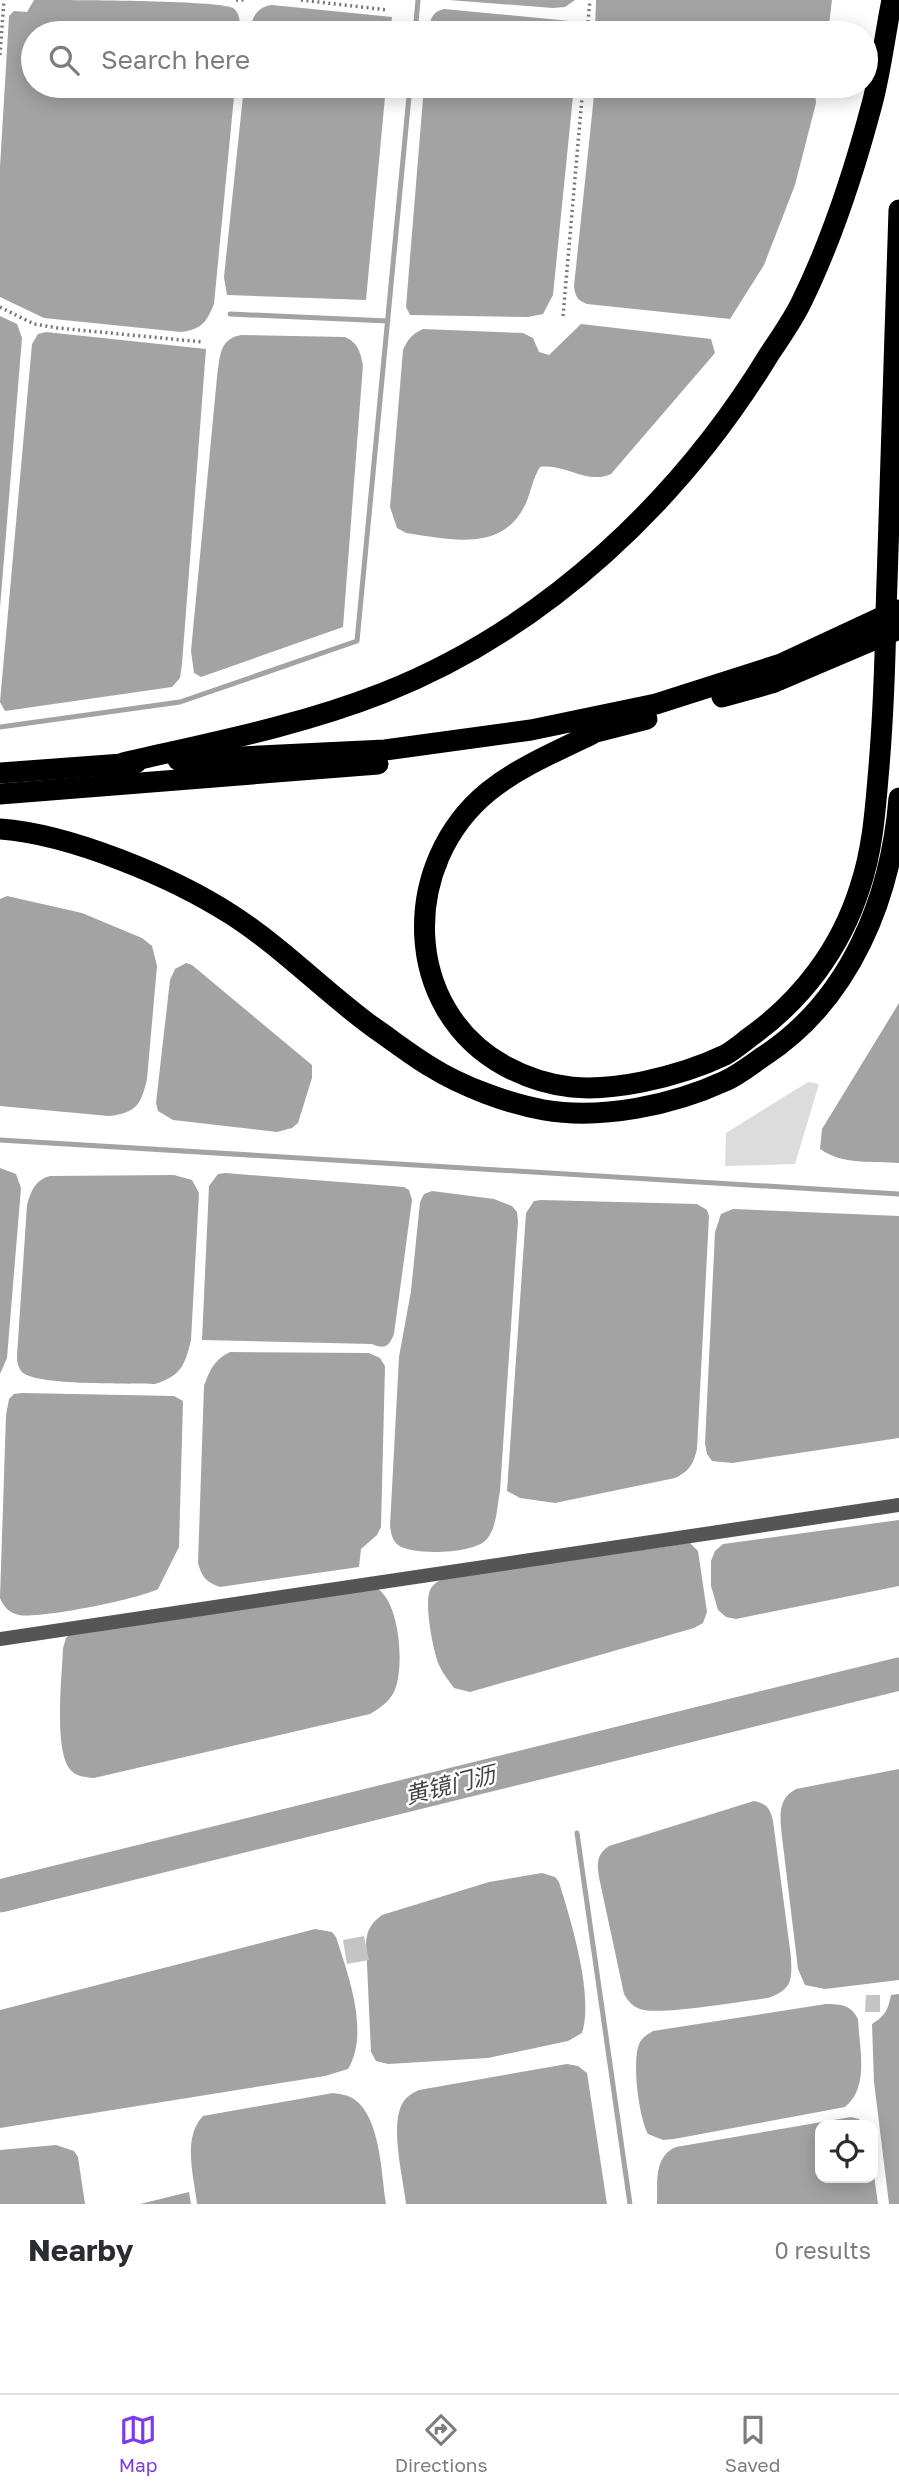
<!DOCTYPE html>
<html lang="en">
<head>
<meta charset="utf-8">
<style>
  :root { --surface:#fff; --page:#f2f2f3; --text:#2b2b33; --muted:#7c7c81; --line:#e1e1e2; --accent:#7c3aed }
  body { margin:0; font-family:"Golos Text","Noto Sans SC",sans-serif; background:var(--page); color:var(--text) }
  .controls { position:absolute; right:21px; bottom:21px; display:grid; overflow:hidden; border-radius:14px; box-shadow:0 4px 18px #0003 }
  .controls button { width:63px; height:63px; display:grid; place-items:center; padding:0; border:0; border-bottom:2px solid var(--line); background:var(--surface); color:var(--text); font:35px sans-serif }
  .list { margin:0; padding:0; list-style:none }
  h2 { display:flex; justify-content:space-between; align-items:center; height:91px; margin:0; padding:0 28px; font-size:30px }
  h2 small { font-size:23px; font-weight:400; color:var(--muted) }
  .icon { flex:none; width:38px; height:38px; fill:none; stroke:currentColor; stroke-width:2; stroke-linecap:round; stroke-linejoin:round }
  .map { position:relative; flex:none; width:899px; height:2204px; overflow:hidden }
  .search { position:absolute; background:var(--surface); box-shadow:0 4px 18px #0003; left:21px; right:21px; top:21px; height:77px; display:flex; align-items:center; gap:18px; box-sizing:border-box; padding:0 24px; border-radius:38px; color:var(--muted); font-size:26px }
  .sheet { height:189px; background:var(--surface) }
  nav { display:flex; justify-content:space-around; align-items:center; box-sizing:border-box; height:98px; border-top:2px solid var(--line); background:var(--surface); font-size:19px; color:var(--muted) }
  nav a { display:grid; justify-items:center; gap:4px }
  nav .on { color:var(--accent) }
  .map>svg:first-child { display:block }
  .green { fill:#dcdcdc }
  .water { fill:#a3a3a3 }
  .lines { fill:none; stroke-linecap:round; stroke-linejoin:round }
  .stream { stroke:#a3a3a3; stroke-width:5 }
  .river { stroke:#a3a3a3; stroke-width:33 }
  .building { fill:#c4c4c4 }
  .path { stroke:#777; stroke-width:3.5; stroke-dasharray:2 3.5; stroke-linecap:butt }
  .minor { stroke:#555; stroke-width:14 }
  .motorway { stroke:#000; stroke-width:21 }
  .labels { text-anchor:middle; stroke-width:5; stroke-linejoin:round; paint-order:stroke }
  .water-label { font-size:23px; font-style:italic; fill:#444; stroke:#fff }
</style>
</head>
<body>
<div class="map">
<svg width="899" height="2204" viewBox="0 0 899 2204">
  <rect width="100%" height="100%" fill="#fff"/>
  <path class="green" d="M808,1082L819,1084L795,1164L725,1166L726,1133Z"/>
  <g class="water">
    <path d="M34,0C64,0 217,0 233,8C241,14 240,24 239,33H33V86H235L214,304C206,323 202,329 181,332L44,318L0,297V167L9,16L14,11L27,12Z"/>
    <path d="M449,0H575L565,7L553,8Z"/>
    <path d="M596,0H832L828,33H595Z"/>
    <path d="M272,5L392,17L390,33H249C252,18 256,7 272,5Z"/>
    <path d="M444,9L580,22L579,33H428C430,21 431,12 444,9Z"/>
    <path d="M244,86H386L366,300L227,295L224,277Z"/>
    <path d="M424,86H574L553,295L543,314L528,317L410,315L406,307Z"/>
    <path d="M595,86H811L815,92L816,103L795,185L764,265L730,319L587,304C577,300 575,296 574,286Z"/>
    <path d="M0,316L17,324L22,338L0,608Z"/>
    <path d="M581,324L711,339L715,353L611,474C586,485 565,463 540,467C533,478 531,491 526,503C503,554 449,539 406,533L397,528L390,507L403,350C408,339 412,334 423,329L523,333L533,338L539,352L549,355Z"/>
    <path d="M46,332L206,349L182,664L180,678L172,687L5,711L0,702L32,344L38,334Z"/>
    <path d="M242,335L345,337C358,343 360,351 363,365L343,627L201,677L194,673L191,651L217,377C220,357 219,338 242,335Z"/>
    <path d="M7,896L82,913L142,938L152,946L157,966L147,1079C141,1105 136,1113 109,1116L0,1106V899Z"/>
    <path d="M186,963L192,965L312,1065V1078L298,1123L292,1128L277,1132L173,1120L158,1111L156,1103L170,980L175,969Z"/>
    <path d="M899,1003V1163C873,1161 842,1165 820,1149L822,1129Z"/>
    <path d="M0,1168L16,1174L21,1188L7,1358L0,1374Z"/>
    <path d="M225,1173L404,1187L409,1190L412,1200L394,1334C389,1346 385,1350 372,1344L202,1340L209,1186L218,1174Z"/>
    <path d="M174,1175L192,1180L199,1193L191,1340C185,1365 181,1376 155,1384C131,1383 36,1386 22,1372C18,1367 17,1362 17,1356L27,1205C31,1191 35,1180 50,1176Z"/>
    <path d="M432,1191L494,1199L512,1206L517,1212L518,1221L500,1491C497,1506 497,1527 487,1539C475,1554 413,1556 398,1545C392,1540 391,1533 390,1526L399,1357L411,1291L420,1202L424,1194Z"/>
    <path d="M541,1200L697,1204L707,1210L709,1216L697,1449C693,1465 689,1471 675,1478L555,1503L520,1498L507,1491L526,1213L534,1201Z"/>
    <path d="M733,1209L899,1216V1438L732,1463L712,1461L707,1454L705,1444L715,1232L721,1214Z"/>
    <path d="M230,1352L369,1353L380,1358L385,1366L381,1527L377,1535L361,1549L359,1567L220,1587C206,1582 202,1577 198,1563L204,1386C210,1370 214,1360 230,1352Z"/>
    <path d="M22,1393L174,1396L183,1401L179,1547L158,1589C139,1599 39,1619 19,1615C9,1613 4,1607 0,1598L6,1415L9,1399L14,1394Z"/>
    <path d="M899,1520V1586L736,1619L726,1617L718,1610L711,1586V1561L715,1551L723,1544Z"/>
    <path d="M690,1543L698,1551L707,1612L703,1623L694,1628L470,1692L454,1688C449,1681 443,1674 439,1665C433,1650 424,1604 430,1590C433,1584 437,1582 442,1579Z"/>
    <path d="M378,1589C400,1604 405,1668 394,1692C389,1702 380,1708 370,1714L94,1778C85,1777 75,1777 69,1768C54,1746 62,1676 63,1648L66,1638L72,1632Z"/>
    <path d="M899,1769V1980L825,1989L805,1985L798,1969L782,1837C780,1817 777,1799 796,1789Z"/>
    <path d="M754,1801C767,1804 770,1808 773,1821L791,1957C792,1981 792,1989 768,1998C743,2001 659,2016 640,2009C632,2006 628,2001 624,1994L600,1882C597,1867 595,1855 609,1846Z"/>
    <path d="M542,1873L555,1877L559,1882C571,1921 594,1995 582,2033L568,2041L488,2058L388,2064L376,2061L371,2052L366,1943C367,1930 371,1923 382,1915L489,1882Z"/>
    <path d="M315,1929L332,1932L336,1937C348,1974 370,2033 348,2069L325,2076L0,2128V2010Z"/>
    <path d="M899,1994V2204H889L874,2082L872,2024C885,2016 888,2010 891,1995Z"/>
    <path d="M826,2004C841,2004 851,2005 858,2019C859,2047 870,2087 845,2107L674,2139L663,2140L648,2134C639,2118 631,2060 640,2042C643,2037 648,2034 653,2031Z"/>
    <path d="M567,2064L578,2066L587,2073L607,2204H406C403,2177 390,2128 402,2104C406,2097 412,2093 419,2090Z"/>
    <path d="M333,2093C340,2094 348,2095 354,2099C381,2118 381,2174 386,2204H197C194,2176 182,2138 203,2116Z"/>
    <path d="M851,2117L859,2119L864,2125H820V2178H873V2168L878,2204H657C658,2183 653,2157 676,2147Z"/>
    <path d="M56,2145L74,2151L78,2157L85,2204H0V2150Z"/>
    <path d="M189,2192L191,2204H140Z"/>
  </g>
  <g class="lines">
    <g class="stream">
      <path d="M415,33L418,0"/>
      <path d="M230,314L388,321"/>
      <path d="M0,727L180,702L357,641L410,86"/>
      <path d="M0,1140L899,1194"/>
      <path d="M577,1833L630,2204"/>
    </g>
    <path class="river" d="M0,1896L899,1674"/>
  </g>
  <g class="building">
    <path d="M364,1936L369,1960L347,1964L343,1940Z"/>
    <path d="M866,1995H880V2012H865Z"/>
  </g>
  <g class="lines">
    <g class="path">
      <path d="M236,0H247"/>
      <path d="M301,0L388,10"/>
      <path d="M587,33L590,0"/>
      <path d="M0,55L4,0"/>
      <path d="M0,307L34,324L58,328L203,342"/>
      <path d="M563,316L583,86"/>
    </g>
    <path class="minor" d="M0,1639L899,1505"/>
    <g class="motorway">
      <path d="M722,697L772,683L897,630"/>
      <path d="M592,734C557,751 519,767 489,791C400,863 401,1009 505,1066C551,1091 592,1092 642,1082C671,1076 698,1068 725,1055C734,1050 742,1043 750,1037C802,1000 841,948 860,887C872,852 875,814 878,778C883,723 885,668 886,613C891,478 895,344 899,210"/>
      <path d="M580,736L647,719"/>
      <path d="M178,760L385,750L531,730L656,704L781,664L897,610"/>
      <path d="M123,763C210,743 299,726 383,693C545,629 681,500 770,353C781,337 792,321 801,303C832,240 854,172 872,104C881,70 885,34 892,0"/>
      <path d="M0,773L136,763"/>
      <path d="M0,794L378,764"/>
      <path d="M0,829C70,834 173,877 232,915C283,948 325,992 373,1027C392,1040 411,1055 431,1067C461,1086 509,1104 544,1110C602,1120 673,1105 725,1081C739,1075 752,1064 764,1056C851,999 891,897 899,798"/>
    </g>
  </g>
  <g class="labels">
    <g class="water-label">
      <text transform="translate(450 1785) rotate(-14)" y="8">黄镜门沥</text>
    </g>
  </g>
</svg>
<div class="controls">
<button><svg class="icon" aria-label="locate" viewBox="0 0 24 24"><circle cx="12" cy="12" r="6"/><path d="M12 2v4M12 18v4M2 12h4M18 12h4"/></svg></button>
</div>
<div class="search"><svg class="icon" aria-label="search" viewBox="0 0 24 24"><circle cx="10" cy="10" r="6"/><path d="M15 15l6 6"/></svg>Search here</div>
</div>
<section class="sheet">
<h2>Nearby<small>0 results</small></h2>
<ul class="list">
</ul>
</section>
<nav>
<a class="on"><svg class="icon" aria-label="map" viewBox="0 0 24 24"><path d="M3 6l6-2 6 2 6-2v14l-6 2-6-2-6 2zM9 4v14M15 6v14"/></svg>Map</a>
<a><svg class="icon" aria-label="directions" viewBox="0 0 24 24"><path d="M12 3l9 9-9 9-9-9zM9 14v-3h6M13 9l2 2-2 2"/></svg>Directions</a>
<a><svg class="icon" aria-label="saved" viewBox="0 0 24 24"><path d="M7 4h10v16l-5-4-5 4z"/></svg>Saved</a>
</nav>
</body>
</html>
